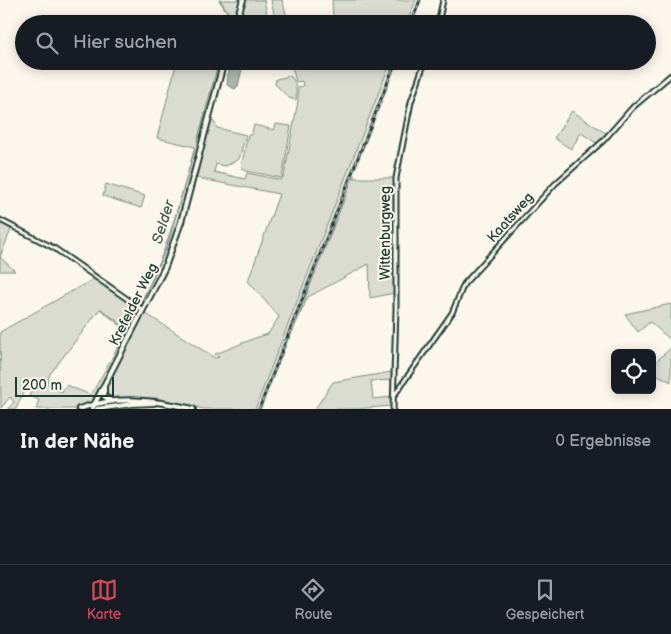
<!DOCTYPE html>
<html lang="de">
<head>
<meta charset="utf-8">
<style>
  :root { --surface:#171b24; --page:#242831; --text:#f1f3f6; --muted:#9ea1a6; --line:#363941; --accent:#d1495b }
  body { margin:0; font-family:"Balsamiq Sans",sans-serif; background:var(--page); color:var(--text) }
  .controls { position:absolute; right:15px; bottom:15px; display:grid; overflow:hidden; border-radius:8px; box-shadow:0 2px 12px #0003 }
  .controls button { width:45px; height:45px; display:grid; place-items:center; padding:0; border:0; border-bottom:1px solid var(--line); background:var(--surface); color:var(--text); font:25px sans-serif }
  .scale { position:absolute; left:15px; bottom:12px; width:99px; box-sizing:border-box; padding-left:5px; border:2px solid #1f3d34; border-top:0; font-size:14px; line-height:18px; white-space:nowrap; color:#1f3d34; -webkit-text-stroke:4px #fbf7ec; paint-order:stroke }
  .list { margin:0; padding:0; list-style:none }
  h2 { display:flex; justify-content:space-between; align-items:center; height:65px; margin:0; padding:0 20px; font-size:21px }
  h2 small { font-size:16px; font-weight:400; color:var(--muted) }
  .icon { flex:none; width:28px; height:28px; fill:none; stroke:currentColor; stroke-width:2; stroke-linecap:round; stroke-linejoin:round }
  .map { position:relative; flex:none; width:671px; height:409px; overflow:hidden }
  .search { position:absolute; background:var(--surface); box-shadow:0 2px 12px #0003; left:15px; right:15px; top:15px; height:55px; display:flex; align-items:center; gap:12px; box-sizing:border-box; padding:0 18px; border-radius:28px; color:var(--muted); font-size:19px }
  .sheet { height:155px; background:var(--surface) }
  nav { display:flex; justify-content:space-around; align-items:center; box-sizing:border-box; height:70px; border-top:1px solid var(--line); background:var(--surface); font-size:14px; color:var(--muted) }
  nav a { display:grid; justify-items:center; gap:2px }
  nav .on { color:var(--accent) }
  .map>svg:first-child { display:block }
  .built { fill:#eae9de }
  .green { fill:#dbdcd1; stroke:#7d8c82; fill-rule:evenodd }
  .water { fill:#adb4aa; stroke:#74847b }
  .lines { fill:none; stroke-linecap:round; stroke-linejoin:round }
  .stream { stroke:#74847b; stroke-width:1 }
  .minor-casing { stroke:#1f3d34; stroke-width:7 }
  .tertiary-casing { stroke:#1f3d34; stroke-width:8 }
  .minor { stroke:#fbf7ec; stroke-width:3 }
  .tertiary { stroke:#fbf7ec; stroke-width:4 }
  .rail-casing { stroke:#1f3d34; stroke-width:3 }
  .rail { stroke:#fbf7ec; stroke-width:1; stroke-dasharray:4; stroke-linecap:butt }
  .labels { text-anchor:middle; stroke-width:4; stroke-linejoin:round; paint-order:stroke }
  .street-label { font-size:14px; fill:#1f3d34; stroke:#fbf7ec }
  .water-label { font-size:15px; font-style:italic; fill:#425b52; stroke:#fbf7ec }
</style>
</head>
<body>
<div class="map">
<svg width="671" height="409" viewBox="0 0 671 409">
  <rect width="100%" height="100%" fill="#fbf7ec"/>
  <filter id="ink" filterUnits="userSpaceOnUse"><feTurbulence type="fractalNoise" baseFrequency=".02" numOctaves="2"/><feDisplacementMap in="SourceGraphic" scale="10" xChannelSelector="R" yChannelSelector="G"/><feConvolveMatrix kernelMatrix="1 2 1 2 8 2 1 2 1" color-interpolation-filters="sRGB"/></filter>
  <g filter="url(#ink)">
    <path class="built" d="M391,61H399L262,409H255Z"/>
    <g class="green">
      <path d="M219,0H241L233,24H226L227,12Z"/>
      <path d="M245,0H264L269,24H237Z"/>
      <path d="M271,0H282L288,20L276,23Z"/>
      <path d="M332,0H416L406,24H301L333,16Z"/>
      <path d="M177,61H223L172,244L144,306L138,307C166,257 180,201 195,147L157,138Z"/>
      <path d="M226,61L211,121L214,122L217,128L246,135L239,159L226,166L216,164L214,172L245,179L247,173L281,180L284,176L298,101V87L303,86L302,81L296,82L292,66L309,61H391L255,409H204L156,398L112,399L105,394L106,388L145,313L215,358L219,357L215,354C233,348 249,339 268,334L279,317L248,281L279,194L196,178L175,249L164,277L147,309C185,231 203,145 226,61Z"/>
      <path d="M290,76C296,80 297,92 296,100L289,98L275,84L276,79Z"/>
      <path d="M572,111L607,134L598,144L581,133L571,149L554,138Z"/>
      <path d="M276,124L291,126L282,178L246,171L241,167L248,135H251L254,125L274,130Z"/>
      <path d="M354,175V178H394V293L370,298L369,264L308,297L289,339Z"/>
      <path d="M106,184L145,196L141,208L103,196Z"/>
      <path d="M0,222L12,227L0,257L15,271H0Z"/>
      <path d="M95,278L141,311L91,402L75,409H36L39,400L29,396L34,385L28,382L16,409H8L14,402L10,397L1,408L0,332ZM100,309L127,331L91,395L66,385L62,392L47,383L50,374Z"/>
      <path d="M671,304V340L650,322L638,332L625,314Z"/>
      <path d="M671,348V382L652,372V365Z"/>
      <path d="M392,372V380L371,381L373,399L391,397V406L356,409H315L333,382Z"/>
    </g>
    <path class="water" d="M232,61H246L243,65L238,86L235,89L227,85L228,75Z"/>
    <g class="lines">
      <g class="stream">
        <path d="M220,0L231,17L229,24"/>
        <path d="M197,142L219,61"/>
        <path d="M143,300L167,246L195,148"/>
        <path d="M101,309L127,329L137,312"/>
      </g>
      <g class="minor-casing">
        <g id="minor">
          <path d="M438,24L443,0"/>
          <path d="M0,220L54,248L143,310"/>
          <path d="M393,397L452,313L464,284L555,184L603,141L633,107L671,75"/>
          <path d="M393,409L396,309V178L411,102L425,61"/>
        </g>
      </g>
      <g class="tertiary-casing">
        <g id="tertiary">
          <path d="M235,24L243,0"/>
          <path d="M104,387V396L111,401"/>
          <path d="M79,409C117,395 154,400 193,409"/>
          <path d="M92,409L165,267L181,222L224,61"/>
          <path d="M97,409L133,404L154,403"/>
        </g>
      </g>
      <use href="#minor" class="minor"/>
      <use href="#tertiary" class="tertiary"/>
      <g class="rail-casing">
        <g id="rail">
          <path d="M411,24L420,0"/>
          <path d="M259,409L396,61"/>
        </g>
      </g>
      <use href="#rail" class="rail"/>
    </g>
  </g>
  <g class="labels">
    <g class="street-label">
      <text transform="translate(510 217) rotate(-48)" y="5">Kaatsweg</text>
      <text transform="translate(385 233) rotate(-90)" y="5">Wittenburgweg</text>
      <text transform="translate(133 304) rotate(-63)" y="5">Krefelder Weg</text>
    </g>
    <g class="water-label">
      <text transform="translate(163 222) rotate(-73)" y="5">Selder</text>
    </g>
  </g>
</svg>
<div class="controls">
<button><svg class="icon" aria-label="locate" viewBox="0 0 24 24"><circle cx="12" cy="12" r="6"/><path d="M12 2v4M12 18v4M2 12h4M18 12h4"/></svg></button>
</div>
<div class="scale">200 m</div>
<div class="search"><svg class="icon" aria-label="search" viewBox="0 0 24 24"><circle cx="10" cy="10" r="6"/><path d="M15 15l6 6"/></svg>Hier suchen</div>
</div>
<section class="sheet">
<h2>In der Nähe<small>0 Ergebnisse</small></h2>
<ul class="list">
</ul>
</section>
<nav>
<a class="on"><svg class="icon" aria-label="map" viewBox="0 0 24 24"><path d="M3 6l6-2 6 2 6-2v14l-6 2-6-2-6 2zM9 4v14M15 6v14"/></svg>Karte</a>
<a><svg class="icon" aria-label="directions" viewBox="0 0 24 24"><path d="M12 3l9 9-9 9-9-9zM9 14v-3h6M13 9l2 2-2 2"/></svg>Route</a>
<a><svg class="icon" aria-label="saved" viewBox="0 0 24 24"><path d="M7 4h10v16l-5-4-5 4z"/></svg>Gespeichert</a>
</nav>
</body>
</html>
